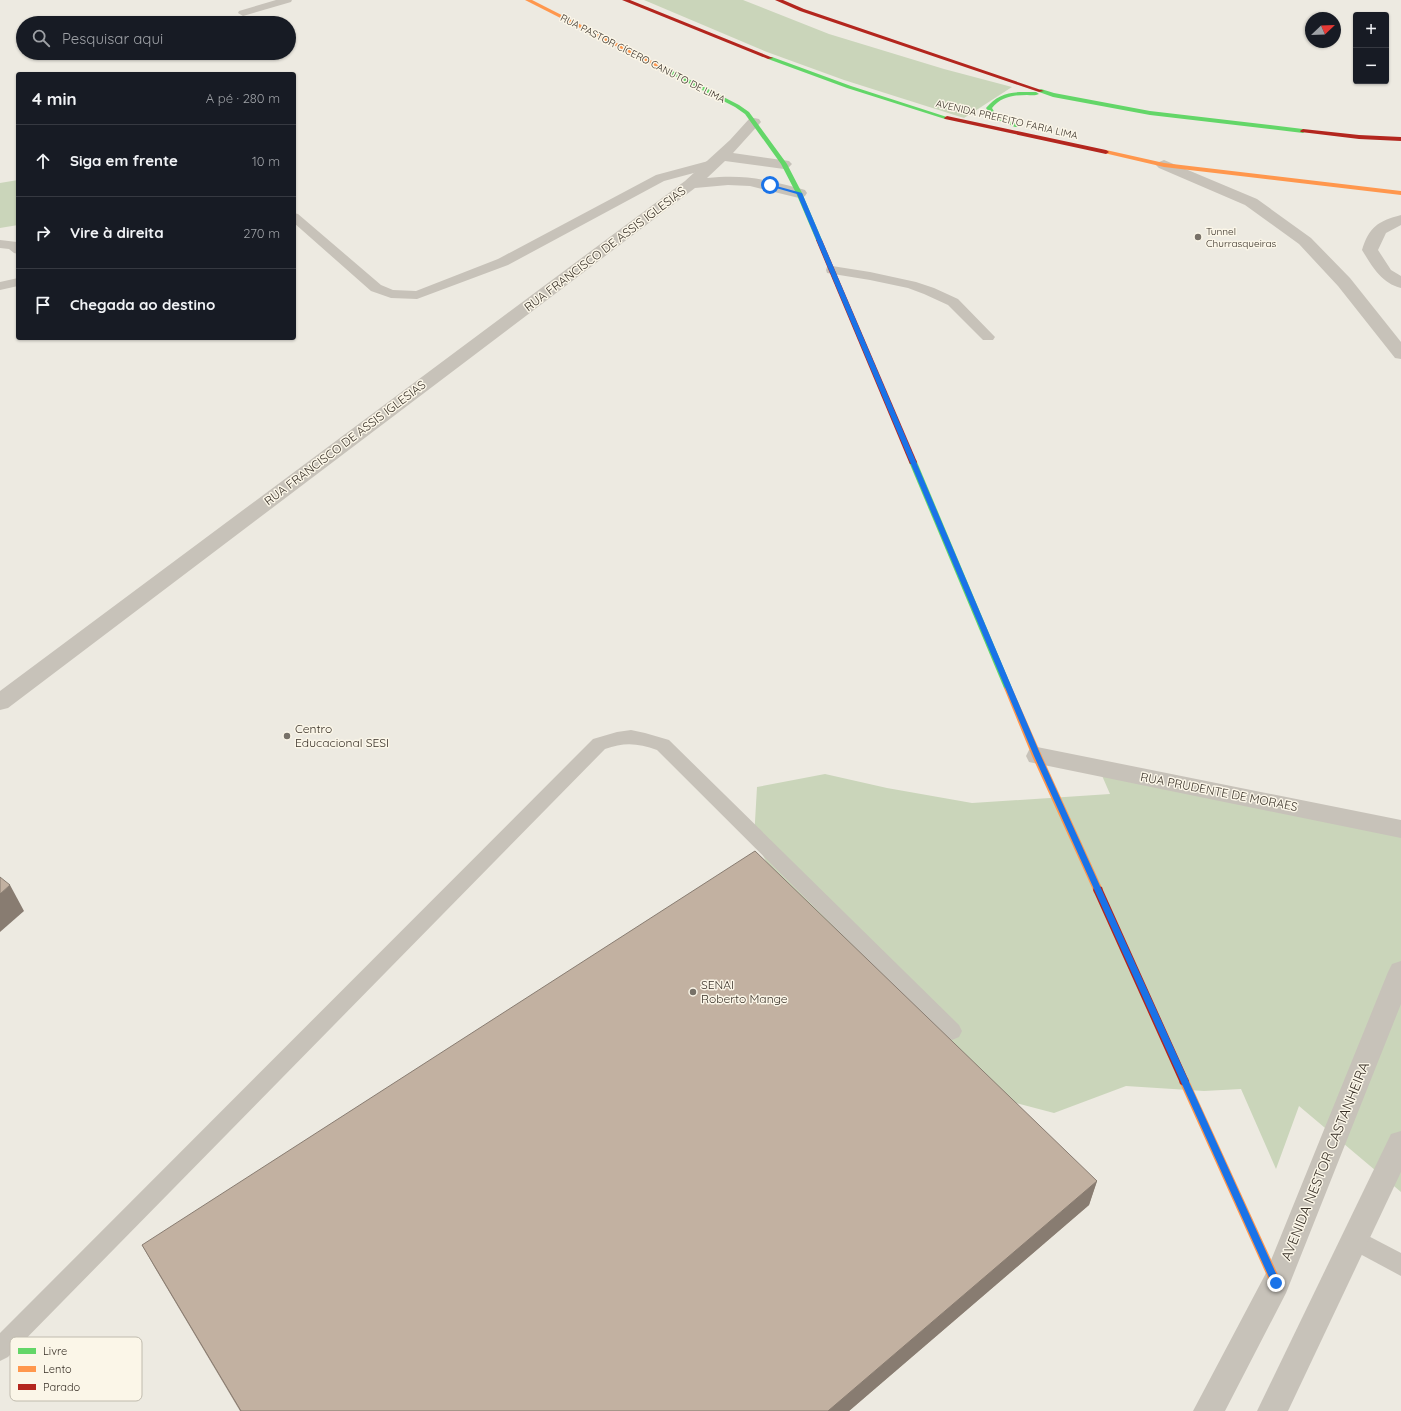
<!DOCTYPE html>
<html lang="pt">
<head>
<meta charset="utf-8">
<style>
  :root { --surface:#171b24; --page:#242831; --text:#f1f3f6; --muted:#9ea1a6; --line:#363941 }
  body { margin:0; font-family:Quicksand,sans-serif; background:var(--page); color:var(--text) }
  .controls { position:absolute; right:12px; top:12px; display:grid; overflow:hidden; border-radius:4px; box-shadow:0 1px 3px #0004 }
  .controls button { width:36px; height:36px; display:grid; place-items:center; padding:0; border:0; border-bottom:1px solid var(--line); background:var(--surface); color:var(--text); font:20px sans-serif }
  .compass { position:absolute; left:1305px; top:12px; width:36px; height:36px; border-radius:50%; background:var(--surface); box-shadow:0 1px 3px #0004; rotate:67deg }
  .stop { position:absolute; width:12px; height:12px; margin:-9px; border:3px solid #1a73e8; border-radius:50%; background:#fff }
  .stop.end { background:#1a73e8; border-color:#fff; box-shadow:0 1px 4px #0008 }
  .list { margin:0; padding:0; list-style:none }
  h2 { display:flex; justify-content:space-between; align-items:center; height:52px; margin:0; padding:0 16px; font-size:17px }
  h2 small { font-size:13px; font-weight:400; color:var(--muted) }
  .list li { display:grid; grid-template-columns:26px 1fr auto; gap:12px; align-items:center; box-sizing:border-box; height:72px; padding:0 16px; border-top:1px solid var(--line) }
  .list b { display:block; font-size:15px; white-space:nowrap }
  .list em { font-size:13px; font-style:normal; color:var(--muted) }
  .icon { flex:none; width:22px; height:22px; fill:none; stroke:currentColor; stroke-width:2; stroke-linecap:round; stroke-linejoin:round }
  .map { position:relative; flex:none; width:1401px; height:1411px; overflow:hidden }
  .search { position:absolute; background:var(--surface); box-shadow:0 1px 3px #0004; left:16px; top:16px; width:280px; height:44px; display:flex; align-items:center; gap:10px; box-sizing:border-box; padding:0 14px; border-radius:22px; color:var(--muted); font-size:15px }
  .panel { position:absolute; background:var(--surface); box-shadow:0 1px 3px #0004; left:16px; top:72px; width:280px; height:268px; border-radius:4px }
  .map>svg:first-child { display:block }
  .green { fill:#cad5ba }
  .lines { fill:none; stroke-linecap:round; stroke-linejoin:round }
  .lane { fill:#c7c2b9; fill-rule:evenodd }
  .street { fill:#c7c2b9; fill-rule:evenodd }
  .fast { fill:#63d668; fill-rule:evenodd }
  .slow { fill:#ff974d; fill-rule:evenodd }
  .jam { fill:#b3261e; fill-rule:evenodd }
  .wall { fill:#a7988a }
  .shaded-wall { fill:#887c71 }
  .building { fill:#c2b1a1; stroke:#887c71 }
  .route { fill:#1a73e8 }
  .poi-dot { fill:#777168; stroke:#fbf6e8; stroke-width:1.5 }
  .labels { text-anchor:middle; stroke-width:3; stroke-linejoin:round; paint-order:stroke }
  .far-street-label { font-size:10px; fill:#383027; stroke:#fbf6e8 }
  .far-poi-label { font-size:10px; fill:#383027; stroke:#fbf6e8; text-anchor:start }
  .street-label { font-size:12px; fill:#383027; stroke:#fbf6e8 }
  .poi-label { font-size:12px; fill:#383027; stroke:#fbf6e8; text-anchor:start }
  .near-street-label { font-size:14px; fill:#383027; stroke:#fbf6e8 }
  .key { fill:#fbf6e8; stroke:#c0bbae; stroke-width:1 }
  .key-label { font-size:11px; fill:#383027 }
</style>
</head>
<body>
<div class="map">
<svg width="1401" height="1411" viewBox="0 0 1401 1411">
  <rect width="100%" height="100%" fill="#edeae1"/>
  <g class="green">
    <path d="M644,0H743L829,34L944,69L1012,87L964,118L844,80L767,52Z"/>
    <path d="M18,180V225L0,228V183Z"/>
    <path d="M1100,771L1401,831V1192L1299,1106L1276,1169L1241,1089L1204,1091L1126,1086L1054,1113L981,1094L814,950L754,839L757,787L825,774L887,788L972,803L1110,794Z"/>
  </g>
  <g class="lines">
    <g class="lane">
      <path d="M276,0H292L291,2L243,16L238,13L239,11Z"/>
      <path d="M712,160L716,161L718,164L716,167L664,181L508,265L417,299L391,298L371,291L294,223V213L298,214L381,285L393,290L416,291L498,259L656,175Z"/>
      <path d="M0,240L17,242L18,254L14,253L9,249L0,248Z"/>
      <path d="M832,266L870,272L916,282L934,288L958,299L995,337L993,340H983L948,305L924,294L908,288L870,280L827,273L826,270L827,267Z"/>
      <path d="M18,278V286L0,290V282Z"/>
      <path d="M631,730L645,733L669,740L959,1025L962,1031L959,1037L952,1040L945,1037L657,750C638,743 624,742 605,749L8,1357L0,1361V1333L593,739L617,732Z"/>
      <path d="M1355,1229L1401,1253V1276L1347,1247L1344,1240L1347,1233Z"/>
    </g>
    <g class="street">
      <path d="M754,118L759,119L761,122L733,153L789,161L792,164L789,167L784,169L725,161L707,178C747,174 767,180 805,190L807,193L805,196L799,198L750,186L728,185L695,188L8,708L0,710V691L685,181L730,140L749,119Z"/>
      <path d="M1164,160L1257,199L1311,238L1350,278L1401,342V359L1395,358L1338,286L1299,244L1245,205L1159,168L1156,165L1159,162Z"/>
      <path d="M1401,215V225L1386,233L1378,250L1391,270L1401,276V288C1381,283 1372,266 1362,250C1369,227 1378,221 1401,215Z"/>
      <path d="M1037,747L1401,820V838L1029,762L1026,756L1029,750Z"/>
      <path d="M1401,961V1004L1286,1293L1225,1411H1193L1265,1275L1388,972L1392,964Z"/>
      <path d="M1401,1131V1172L1288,1411H1257L1391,1134Z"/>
    </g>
    <g class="fast">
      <path d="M768,57H772L851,86L950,118L945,119L847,88L768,59Z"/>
      <path d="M663,68H667L739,105L749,112L787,164L802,193L822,240L821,241H817L816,240L796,193L781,164L745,114L735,107L663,70Z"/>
      <path d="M1041,89L1054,93L1150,111L1303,129L1306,131L1303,133L1150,115L1053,97L1039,92V90Z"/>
      <path d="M1023,92H1036L1039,94C1035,96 1031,95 1027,95C1013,95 1001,97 992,108L996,115L1019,125V127H1015L992,117L986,108C996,96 1007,92 1023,92Z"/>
      <path d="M910,460H916L917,462L1012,688L1011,690L1008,691L1004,688L909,462Z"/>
    </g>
    <g class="slow">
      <path d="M525,0H532L668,69L663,70Z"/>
      <path d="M1106,150L1164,163L1401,191V195L1164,167L1104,153L1103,152Z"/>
      <path d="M1008,685L1012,688L1042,756L1103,890L1102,893L1098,894L1094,893L1093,890L1032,756L1004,688Z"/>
      <path d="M1184,1076L1188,1078L1280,1279L1282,1283L1280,1287L1276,1289L1272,1287L1179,1081L1180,1078Z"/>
    </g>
    <g class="jam">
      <path d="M622,0H630L773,58L768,59Z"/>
      <path d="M775,0H783L804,9L1044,91L1039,92L800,11Z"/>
      <path d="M947,116L1106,150L1109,152L1106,154L945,119L944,118Z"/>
      <path d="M1303,129L1359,135L1401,137V141L1359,139L1301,132L1300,131Z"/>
      <path d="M819,238L822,240L917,462L916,464H910L909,462L816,240Z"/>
      <path d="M1098,886L1102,887L1103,890L1189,1081L1188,1084L1184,1086L1180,1084L1179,1081L1093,890L1094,887Z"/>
    </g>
  </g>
  <path class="wall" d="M1097,1181L1089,1205L849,1411H240L155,1268L142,1245Z"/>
  <g class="shaded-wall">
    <path d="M10,885L24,911L0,932V894Z"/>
    <path d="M1097,1181L1089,1205L849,1411H828Z"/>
  </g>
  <g class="building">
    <path d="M755,851L1097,1181L828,1411H241L142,1245Z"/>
    <path d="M0,877L10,885L0,894Z"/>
  </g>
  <path class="route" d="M769,184L802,193L1041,756L1279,1280L1281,1283L1279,1286L1276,1287L1273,1286L1034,756L797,194L769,186Z"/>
  <g class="poi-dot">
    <circle cx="1198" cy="237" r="4"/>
    <circle cx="287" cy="736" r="4"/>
    <circle cx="693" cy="992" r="4"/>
  </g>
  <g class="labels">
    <g class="far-street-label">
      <text transform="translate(643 58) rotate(27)" y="4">RUA PASTOR CÍCERO CANUTO DE LIMA</text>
      <text transform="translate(1007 119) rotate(13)" y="4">AVENIDA PREFEITO FARIA LIMA</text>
    </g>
    <g class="far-poi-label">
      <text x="1206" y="235">Tunnel<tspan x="1206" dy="12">Churrasqueiras</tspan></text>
    </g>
    <g class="street-label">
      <text transform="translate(605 249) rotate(-37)" y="4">RUA FRANCISCO DE ASSIS IGLESIAS</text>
      <text transform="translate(345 443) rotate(-37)" y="4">RUA FRANCISCO DE ASSIS IGLESIAS</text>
      <text transform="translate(1219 792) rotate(11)" y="4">RUA PRUDENTE DE MORAES</text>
    </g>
    <g class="poi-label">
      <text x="295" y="733">Centro<tspan x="295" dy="14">Educacional SESI</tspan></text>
      <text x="701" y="989">SENAI<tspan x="701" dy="14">Roberto Mange</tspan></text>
    </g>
    <g class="near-street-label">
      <text transform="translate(1325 1161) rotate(-68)" y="5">AVENIDA NESTOR CASTANHEIRA</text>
    </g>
  </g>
  <rect x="10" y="1337" width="132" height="64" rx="6" class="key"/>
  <rect x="18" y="1348" width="18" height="6" fill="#63d668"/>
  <rect x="18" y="1366" width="18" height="6" fill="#ff974d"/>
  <rect x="18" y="1384" width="18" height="6" fill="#b3261e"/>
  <g class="key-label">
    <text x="43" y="1355">Livre</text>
    <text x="43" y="1373">Lento</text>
    <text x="43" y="1391">Parado</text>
  </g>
</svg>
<div class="controls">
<button>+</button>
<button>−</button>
</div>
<svg class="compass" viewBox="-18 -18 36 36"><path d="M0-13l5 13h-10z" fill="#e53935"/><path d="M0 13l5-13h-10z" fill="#9ea1a6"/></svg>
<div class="stop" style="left:770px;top:185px"></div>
<div class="stop end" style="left:1276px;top:1283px"></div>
<div class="search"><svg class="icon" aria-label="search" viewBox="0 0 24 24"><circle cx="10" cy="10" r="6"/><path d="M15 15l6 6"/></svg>Pesquisar aqui</div>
<section class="panel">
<h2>4 min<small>A pé · 280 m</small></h2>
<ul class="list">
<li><svg class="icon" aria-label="ahead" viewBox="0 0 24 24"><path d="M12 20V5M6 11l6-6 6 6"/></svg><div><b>Siga em frente</b></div><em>10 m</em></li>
<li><svg class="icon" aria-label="right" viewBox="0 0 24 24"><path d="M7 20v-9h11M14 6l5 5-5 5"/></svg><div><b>Vire à direita</b></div><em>270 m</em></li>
<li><svg class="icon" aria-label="arrive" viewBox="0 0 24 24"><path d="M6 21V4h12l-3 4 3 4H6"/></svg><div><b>Chegada ao destino</b></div></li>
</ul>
</section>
</div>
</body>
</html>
